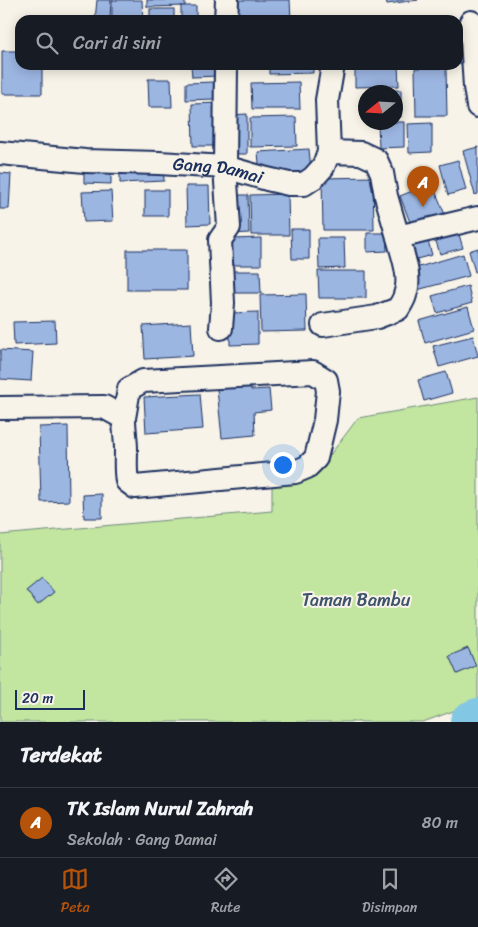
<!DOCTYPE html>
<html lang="id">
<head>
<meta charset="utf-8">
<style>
  :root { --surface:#171b24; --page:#242831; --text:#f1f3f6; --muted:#9ea1a6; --line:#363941; --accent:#b45309 }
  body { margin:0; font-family:Sriracha,sans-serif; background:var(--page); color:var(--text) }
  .compass { position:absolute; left:358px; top:85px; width:45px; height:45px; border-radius:50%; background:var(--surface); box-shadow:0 2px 12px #0003; rotate:252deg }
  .scale { position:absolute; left:15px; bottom:12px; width:70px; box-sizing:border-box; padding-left:5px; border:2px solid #1b2f5e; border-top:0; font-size:14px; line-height:18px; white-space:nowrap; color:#1b2f5e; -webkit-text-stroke:4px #f7f3e8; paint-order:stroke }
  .you { position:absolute; left:282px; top:464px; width:18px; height:18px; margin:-12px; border:4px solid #fff; border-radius:50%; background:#1a73e8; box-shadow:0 0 0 8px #1a73e833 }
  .badge { display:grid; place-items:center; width:32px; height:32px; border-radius:50%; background:var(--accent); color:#fff; font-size:16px; font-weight:700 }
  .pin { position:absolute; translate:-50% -41px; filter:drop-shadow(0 1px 2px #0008) }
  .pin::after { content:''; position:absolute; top:26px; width:18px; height:15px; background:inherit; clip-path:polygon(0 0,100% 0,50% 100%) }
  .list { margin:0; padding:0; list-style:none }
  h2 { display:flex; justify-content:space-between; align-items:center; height:65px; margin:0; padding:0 20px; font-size:21px }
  h2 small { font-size:16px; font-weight:400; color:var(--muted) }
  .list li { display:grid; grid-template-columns:32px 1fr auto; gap:15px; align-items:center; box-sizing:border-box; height:70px; padding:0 20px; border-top:1px solid var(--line) }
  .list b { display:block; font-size:19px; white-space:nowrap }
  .list p { margin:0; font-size:16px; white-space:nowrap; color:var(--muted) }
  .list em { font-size:16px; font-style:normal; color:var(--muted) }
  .icon { flex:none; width:28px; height:28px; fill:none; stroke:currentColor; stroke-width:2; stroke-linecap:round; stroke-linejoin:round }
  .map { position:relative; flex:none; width:478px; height:722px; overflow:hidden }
  .search { position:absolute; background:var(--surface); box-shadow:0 2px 12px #0003; left:15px; right:15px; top:15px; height:55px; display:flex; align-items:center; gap:12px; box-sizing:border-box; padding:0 18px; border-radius:15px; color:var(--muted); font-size:19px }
  .sheet { height:135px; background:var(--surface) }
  nav { display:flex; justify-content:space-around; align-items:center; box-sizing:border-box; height:70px; border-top:1px solid var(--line); background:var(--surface); font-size:14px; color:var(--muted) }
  nav a { display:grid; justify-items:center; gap:2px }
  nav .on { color:var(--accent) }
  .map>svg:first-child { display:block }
  .green { fill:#c2e59f; stroke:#6e8a7e }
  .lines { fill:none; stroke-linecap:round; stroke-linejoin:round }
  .river { stroke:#82c7e3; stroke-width:42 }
  .building { fill:#9cb6e2; stroke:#1b2f5e }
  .minor-casing { stroke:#1b2f5e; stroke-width:26 }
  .minor { stroke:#f7f3e8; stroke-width:22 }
  .labels { text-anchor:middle; stroke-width:4; stroke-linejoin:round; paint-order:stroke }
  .street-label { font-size:18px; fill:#1b2f5e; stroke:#f7f3e8 }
  .park-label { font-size:18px; fill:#3c536b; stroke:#f7f3e8 }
</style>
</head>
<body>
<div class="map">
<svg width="478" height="722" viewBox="0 0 478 722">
  <rect width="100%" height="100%" fill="#f7f3e8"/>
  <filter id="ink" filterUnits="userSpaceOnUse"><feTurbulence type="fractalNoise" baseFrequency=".02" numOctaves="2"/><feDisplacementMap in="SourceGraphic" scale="10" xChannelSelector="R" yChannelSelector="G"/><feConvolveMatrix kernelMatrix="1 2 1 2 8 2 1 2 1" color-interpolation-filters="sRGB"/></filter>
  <g filter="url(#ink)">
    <path class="green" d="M478,397V702L423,722H0V535L272,511V484L307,477L330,455L358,418Z"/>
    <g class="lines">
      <path class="river" d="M471,722L478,719"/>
    </g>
    <g class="building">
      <path d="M97,0H111L110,20H95Z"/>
      <path d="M112,0H142L143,20H112Z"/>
      <path d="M147,0H185V6L147,7Z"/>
      <path d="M238,0H290L291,20H238Z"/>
      <path d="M386,0H418L387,4Z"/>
      <rect x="181" y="6" width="15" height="14"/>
      <rect x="150" y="9" width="24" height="11"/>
      <rect x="458" y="35" width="8" height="29"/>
      <path d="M2,51H20V65H42V94H2Z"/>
      <path d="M191,65H219V76L192,77Z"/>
      <path d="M269,65H313V73L269,74Z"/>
      <path d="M355,65H398L399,86L355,87Z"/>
      <path d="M415,68H446L447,116H416Z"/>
      <path d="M148,79H171L172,107H149Z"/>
      <path d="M214,82V99L186,100V83Z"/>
      <path d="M299,82L300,109H252L251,83Z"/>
      <path d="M401,90V117H396V92H369V91Z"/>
      <path d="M219,103V146H193L192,104Z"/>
      <path d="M247,114V154H231L230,115Z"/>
      <path d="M296,117L297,146L250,147V118Z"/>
      <path d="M378,122H404V147L379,148Z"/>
      <path d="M432,123V152L409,153L408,124Z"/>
      <path d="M478,147V194L475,195L463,151Z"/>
      <path d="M309,149L311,172L260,175L258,152Z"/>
      <path d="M458,160L466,190L448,195L440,165Z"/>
      <path d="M163,165L164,181L120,183V167Z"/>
      <path d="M84,170L111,171V184L84,183Z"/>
      <path d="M0,173L11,174L9,209H0Z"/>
      <path d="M373,177L374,230H323L322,178Z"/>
      <path d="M432,183L446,217L413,230L400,196Z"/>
      <path d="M186,186H209L210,224L187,225Z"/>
      <rect x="145" y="190" width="23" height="26"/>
      <path d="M111,191L113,221L84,222L82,192Z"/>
      <path d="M288,194L289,235H251L250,195Z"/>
      <path d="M232,195H248L249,233L232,234Z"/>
      <path d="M457,228L463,248L440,254L434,235Z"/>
      <path d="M291,229H309V259H292Z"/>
      <path d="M367,233H386L387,251L367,252Z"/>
      <path d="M427,237L432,255L409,261L404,243Z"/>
      <path d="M261,238V265H233L232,239Z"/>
      <path d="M318,238H344L345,268L319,269Z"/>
      <path d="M478,248V271L475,272L469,251Z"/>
      <rect x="127" y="250" width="60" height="40"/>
      <path d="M463,254L469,276L417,290L412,269Z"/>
      <path d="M230,271H260L261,293H230Z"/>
      <path d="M318,271H366V298H319Z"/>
      <path d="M468,286L472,303L437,313L432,296Z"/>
      <path d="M306,294L307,331L261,332L260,295Z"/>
      <path d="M468,307L474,329L425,343L419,321Z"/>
      <path d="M258,312V344L230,345V313Z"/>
      <path d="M55,321L56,343L14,345L13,322Z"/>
      <path d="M191,323L193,356L145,359L143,326Z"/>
      <path d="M473,336L478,356L439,367L433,346Z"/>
      <path d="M0,350L33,352L31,381L0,379Z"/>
      <path d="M446,372L452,393L424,401L418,380Z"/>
      <path d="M251,386V390L269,389L271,410L254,412L255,435L222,438L217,389Z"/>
      <path d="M200,394L203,429L146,433L144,397Z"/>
      <path d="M68,426L69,501L41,502L39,427Z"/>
      <path d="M102,494V518H84L83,495Z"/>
      <path d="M42,578L54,592L38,605L26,591Z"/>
      <path d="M468,648L476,666L457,674L449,656Z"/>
    </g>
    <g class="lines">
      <g class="minor-casing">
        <g id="minor">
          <path d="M226,20L227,0"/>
          <path d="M471,22L475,87L478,106"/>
          <path d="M329,152L361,153L376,160L382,173L386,196L398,237"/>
          <path id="s1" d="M0,153L85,161L159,163L225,167L267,179L289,184H304L313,178L323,167L329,152L327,100L333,65"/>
          <path d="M323,325L377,317L398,309C400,305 404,300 405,295C412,277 402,254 398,237L478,218"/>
          <path d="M221,328L223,303L220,240L229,227L225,167L226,65"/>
          <path d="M0,408L104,407L124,418C124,429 126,439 126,450C126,461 125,470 127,481L135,487L295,472L307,467L316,458L325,420L328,391L326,380L313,372L143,381L129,389L124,418"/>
        </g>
      </g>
      <use href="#minor" class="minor"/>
    </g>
  </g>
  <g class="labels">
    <g class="street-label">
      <text dy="6" stroke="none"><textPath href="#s1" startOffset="219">Gang Damai</textPath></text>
    </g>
    <g class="park-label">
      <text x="356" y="606">Taman Bambu</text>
    </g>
  </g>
</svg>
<svg class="compass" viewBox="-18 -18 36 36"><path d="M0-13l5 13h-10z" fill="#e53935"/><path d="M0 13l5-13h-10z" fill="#9ea1a6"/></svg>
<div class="scale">20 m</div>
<div class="you"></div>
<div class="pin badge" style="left:423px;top:207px">A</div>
<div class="search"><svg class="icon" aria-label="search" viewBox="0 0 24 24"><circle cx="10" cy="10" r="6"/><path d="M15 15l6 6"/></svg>Cari di sini</div>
</div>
<section class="sheet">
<h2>Terdekat<small></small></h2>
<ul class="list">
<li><span class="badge">A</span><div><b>TK Islam Nurul Zahrah</b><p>Sekolah · Gang Damai</p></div><em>80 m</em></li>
</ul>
</section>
<nav>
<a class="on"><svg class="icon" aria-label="map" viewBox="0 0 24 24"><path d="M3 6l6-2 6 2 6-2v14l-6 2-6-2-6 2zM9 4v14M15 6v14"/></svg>Peta</a>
<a><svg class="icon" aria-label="directions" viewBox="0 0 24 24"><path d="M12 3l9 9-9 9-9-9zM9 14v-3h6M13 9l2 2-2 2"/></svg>Rute</a>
<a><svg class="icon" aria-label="saved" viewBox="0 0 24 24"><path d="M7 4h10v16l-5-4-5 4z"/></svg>Disimpan</a>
</nav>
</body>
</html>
